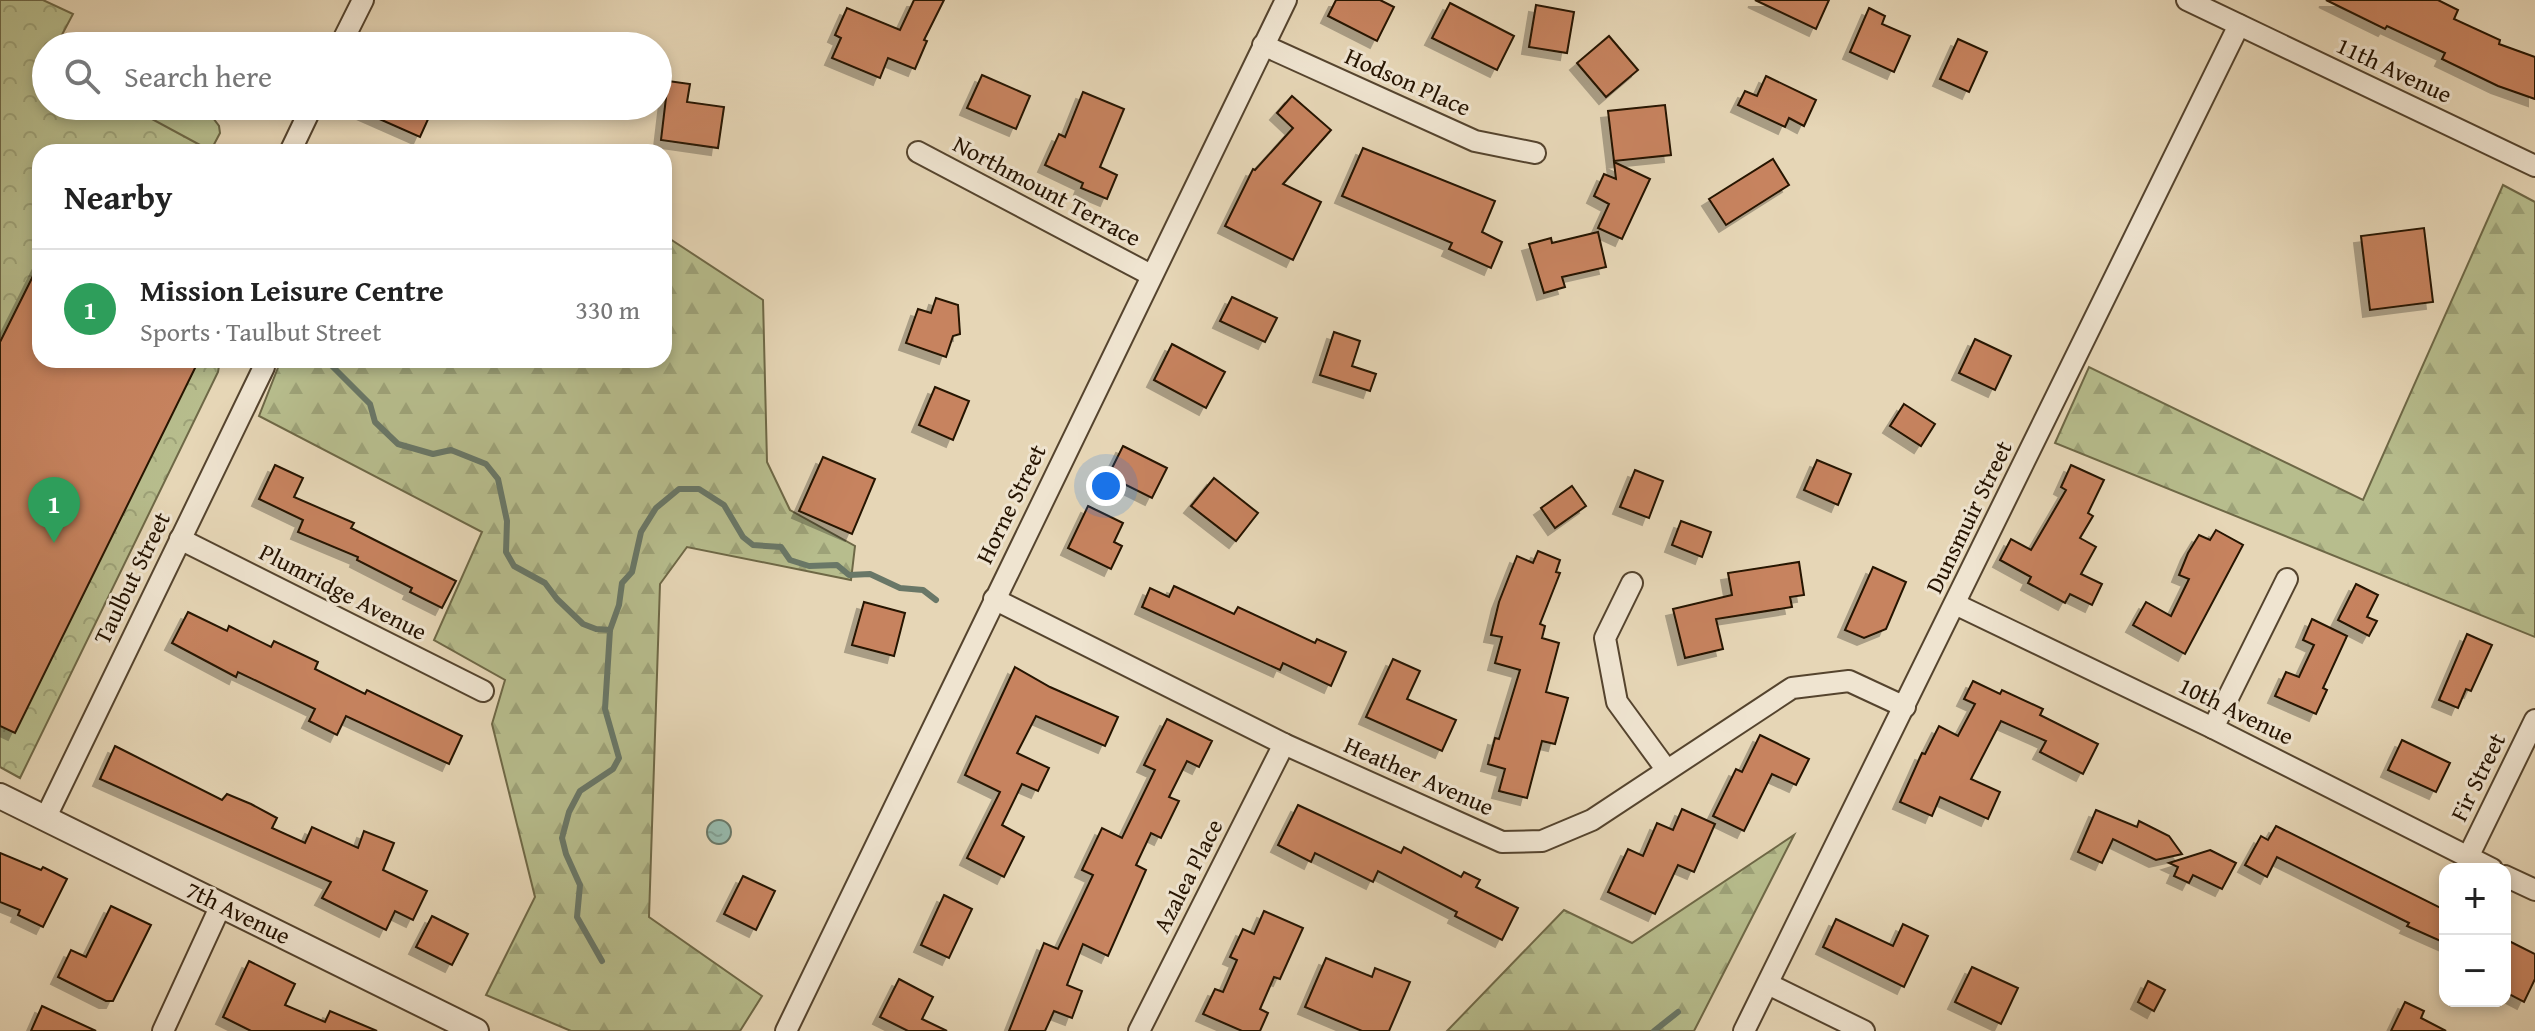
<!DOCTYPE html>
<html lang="en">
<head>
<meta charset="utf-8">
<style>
  :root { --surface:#fff; --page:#f2f2f2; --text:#222; --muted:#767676; --line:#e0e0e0; --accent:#8f2418 }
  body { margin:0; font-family:"Gentium Book Plus",serif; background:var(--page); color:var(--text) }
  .controls { position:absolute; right:24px; bottom:24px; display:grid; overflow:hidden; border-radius:16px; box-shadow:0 4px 12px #0003 }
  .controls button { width:72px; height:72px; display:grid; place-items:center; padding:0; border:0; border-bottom:2px solid var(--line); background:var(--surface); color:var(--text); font:40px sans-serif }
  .you { position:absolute; left:1106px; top:486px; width:28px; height:28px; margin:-20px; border:6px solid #fff; border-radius:50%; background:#1a73e8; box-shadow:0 0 0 12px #1a73e833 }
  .badge { display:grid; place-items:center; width:52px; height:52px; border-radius:50%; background:var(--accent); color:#fff; font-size:26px; font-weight:700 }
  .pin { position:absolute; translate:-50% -66px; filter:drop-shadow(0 2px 4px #0008) }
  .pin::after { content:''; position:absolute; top:42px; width:28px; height:24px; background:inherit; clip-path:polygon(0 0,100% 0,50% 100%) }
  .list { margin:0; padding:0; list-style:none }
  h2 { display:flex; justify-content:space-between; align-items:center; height:104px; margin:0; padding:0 32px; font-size:34px }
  h2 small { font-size:26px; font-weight:400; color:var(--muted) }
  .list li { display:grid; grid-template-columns:52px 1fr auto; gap:24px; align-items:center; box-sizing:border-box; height:120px; padding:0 32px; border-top:2px solid var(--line) }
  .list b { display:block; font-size:30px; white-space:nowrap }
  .list p { margin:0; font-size:26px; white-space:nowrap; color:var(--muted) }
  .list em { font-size:26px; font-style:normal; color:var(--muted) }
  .icon { flex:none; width:44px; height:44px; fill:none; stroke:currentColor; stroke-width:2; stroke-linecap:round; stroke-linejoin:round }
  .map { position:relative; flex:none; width:2535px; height:1031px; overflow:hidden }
  .search { position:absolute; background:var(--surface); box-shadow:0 4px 12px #0003; left:32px; top:32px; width:640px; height:88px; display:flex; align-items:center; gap:20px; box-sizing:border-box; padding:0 28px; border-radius:44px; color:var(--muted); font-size:30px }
  .panel { position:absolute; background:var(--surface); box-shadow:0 4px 12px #0003; left:32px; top:144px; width:640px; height:224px; border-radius:24px }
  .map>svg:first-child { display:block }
  .green { fill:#b7bd8d; stroke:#6e6846; stroke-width:2 }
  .forest { fill:url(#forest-firs); stroke:#6e6846; stroke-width:2 }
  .park { fill:url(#park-crowns); stroke:#6e6846; stroke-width:2 }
  .water { fill:url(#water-ripples); stroke:#697767; stroke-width:2 }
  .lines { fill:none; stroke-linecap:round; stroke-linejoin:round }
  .stream { stroke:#697767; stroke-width:6 }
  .building { fill:#c7835f; stroke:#251300; stroke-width:2; filter:url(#shadow) }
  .minor-casing { stroke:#55442e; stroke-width:24 }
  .tertiary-casing { stroke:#55442e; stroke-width:28 }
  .minor { stroke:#efe4d0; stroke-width:20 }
  .tertiary { stroke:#efe4d0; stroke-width:24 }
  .labels { text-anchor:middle; stroke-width:6; stroke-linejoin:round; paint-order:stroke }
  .street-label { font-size:24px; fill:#251300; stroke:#efe4d0 }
</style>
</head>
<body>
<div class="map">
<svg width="2535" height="1031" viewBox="0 0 2535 1031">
  <defs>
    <pattern id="forest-firs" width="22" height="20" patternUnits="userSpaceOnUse" patternTransform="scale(2)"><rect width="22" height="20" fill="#b7bd8d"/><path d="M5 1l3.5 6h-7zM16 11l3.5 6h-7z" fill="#9da278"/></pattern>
    <pattern id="park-crowns" width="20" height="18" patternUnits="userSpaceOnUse" patternTransform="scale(2)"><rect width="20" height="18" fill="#b7bd8d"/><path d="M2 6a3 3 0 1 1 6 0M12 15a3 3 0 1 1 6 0" fill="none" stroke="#9da278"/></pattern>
    <pattern id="water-ripples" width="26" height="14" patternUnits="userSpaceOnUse" patternTransform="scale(2)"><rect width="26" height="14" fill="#96b9ac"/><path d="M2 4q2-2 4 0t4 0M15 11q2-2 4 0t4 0" fill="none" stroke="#819e92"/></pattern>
    <filter id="shadow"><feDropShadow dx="-7" dy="7" stdDeviation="0" flood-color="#0004"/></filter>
  </defs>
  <rect width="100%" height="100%" fill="#e6d6b6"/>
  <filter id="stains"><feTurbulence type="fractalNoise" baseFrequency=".0025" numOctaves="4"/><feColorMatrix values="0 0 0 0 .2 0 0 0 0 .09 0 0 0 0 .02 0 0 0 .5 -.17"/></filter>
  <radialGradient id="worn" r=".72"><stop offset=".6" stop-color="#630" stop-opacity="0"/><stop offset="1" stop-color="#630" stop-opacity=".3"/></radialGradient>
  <path class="green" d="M56,106H188L213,118L219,126L220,133L210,152Z"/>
  <g class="forest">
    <path d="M2503,185L2535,202V637L2055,443L2089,367L2363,500Z"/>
    <path d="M664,235L763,300L767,462L790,510L855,546L851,580L687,547L660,584L649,917L762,996L740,1031H571L486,995L535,897L492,724L505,680L434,640L482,532L259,416L281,360H664Z"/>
    <path d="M1794,835L1694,1031H1447L1564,910L1632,943Z"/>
  </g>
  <path class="park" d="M0,0H43L73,14L56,46H46V106H128L213,152H40V360H220L218,372L20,778L0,767Z"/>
  <circle class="water" cx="719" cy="832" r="12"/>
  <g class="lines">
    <g class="stream">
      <path d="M326,360L370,404L375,422L398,444L433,454L451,450L486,464L498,479L507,521L506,552L514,566L545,583L557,599L583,624L596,629L610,630L605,709L619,758L613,769L580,791L569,812L562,838L566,854L580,885L577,917L602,961"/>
      <path d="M610,630L619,605L622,583L632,572L641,532L656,508L679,489H699L724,505L743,537L753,545L781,547L790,560L809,566L837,565L849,575L870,574L900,588L923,590L936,600"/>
      <path d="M1654,1031L1678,1012"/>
    </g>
  </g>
  <g class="building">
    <path d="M914,0H944L924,40L927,41L915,69L888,58L880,78L832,58L841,38L835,35L847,8L900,30Z"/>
    <path d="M1336,0H1380L1394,7L1377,41L1328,16Z"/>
    <path d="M1755,0H1829L1816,29Z"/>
    <path d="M2326,0H2438L2458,10L2454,19L2500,40L2499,44L2535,57V99L2498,86L2442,59L2445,53L2387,26L2385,29Z"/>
    <path d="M1450,3L1514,36L1497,70L1432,38Z"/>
    <path d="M1536,5L1574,12L1567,53L1529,47Z"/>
    <path d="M1869,8L1885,16L1882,24L1910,36L1894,72L1850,52Z"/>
    <path d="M1609,36L1638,70L1606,97L1577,63Z"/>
    <path d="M1958,39L1987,52L1969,92L1940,79Z"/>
    <path d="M982,75L1030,96L1016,129L967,108Z"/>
    <path d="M1766,76L1816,100L1804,126L1789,118L1785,127L1738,105L1745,91L1757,96Z"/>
    <path d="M668,81L690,84L687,102L724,107L718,148L661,140Z"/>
    <path d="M1083,92L1124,109L1100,167L1117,175L1107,199L1081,188L1083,183L1045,165L1059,134L1065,137Z"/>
    <path d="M1292,96L1331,130L1283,184L1321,202L1293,260L1225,226L1253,169L1255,170L1293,128L1277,113Z"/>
    <path d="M1665,105L1671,155L1614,161L1608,111Z"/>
    <path d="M350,106H434L420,137Z"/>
    <path d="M1363,148L1495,201L1482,232L1502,242L1491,268L1449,249L1452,243L1342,196Z"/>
    <path d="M1773,159L1789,185L1726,225L1709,199Z"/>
    <path d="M1614,162L1650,179L1622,239L1598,228L1609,204L1594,196L1604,174L1616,179Z"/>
    <path d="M2424,228L2433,302L2370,310L2361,236Z"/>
    <path d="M1598,232L1606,267L1562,277L1565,287L1544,293L1529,244L1551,238L1552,243Z"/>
    <path d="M40,262V360H199L15,733L0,726V342Z"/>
    <path d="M1232,297L1277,318L1265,342L1220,321Z"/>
    <path d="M936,298L958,305L960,334L953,336L946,357L906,343L918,309L931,313Z"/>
    <path d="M1334,332L1360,341L1352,366L1376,374L1370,391L1320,375Z"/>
    <path d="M1975,339L2011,356L1995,390L1959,373Z"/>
    <path d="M1172,344L1225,372L1206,408L1154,380Z"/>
    <path d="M935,387L969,401L953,440L919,425Z"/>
    <path d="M1904,404L1935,424L1921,446L1890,426Z"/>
    <path d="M1123,446L1167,468L1152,498L1108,476Z"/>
    <path d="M823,457L875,479L852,534L799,511Z"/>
    <path d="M1817,460L1851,474L1838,505L1804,490Z"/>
    <path d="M275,465L303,478L294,497L354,523L351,528L456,581L442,608L410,592L412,588L357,560L358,557L298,532L303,520L259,499Z"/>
    <path d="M2071,465L2104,480L2088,513L2093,516L2080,538L2096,547L2081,574L2102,584L2092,605L2070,594L2065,603L2028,583L2031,577L2000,560L2011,539L2031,550L2066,490L2061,487Z"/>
    <path d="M1635,470L1663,481L1649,518L1620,507Z"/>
    <path d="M1214,478L1258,513L1236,541L1191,506Z"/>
    <path d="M1572,486L1586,506L1555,528L1541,508Z"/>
    <path d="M1088,506L1123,523L1114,542L1122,546L1111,569L1068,548Z"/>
    <path d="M1681,521L1711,532L1702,557L1672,545Z"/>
    <path d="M2216,530L2243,545L2185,654L2133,625L2146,602L2171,616L2189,579L2179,575L2188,553L2199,535L2210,540Z"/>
    <path d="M1538,551L1560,560L1556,572L1560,573L1540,624L1545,626L1542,638L1559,643L1546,692L1568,698L1555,744L1542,741L1527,798L1499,791L1505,769L1488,764L1495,738L1499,739L1520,670L1495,663L1502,637L1491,635L1499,602L1517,556L1533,563Z"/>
    <path d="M1799,562L1804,595L1790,597L1792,607L1716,619L1723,649L1685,658L1673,609L1732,595L1728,573Z"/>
    <path d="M1873,567L1906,582L1886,629L1864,638L1845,630Z"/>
    <path d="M2356,584L2378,595L2367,617L2377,621L2369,636L2338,620Z"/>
    <path d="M1174,586L1234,614L1238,607L1315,643L1317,639L1346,652L1331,686L1283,663L1280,670L1142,607L1150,588L1169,597Z"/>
    <path d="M864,602L905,613L894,656L852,645Z"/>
    <path d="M188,612L227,631L229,626L271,647L274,641L318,662L315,669L365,694L367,690L462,736L449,764L346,716L337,735L309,721L315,709L238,672L236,677L172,643Z"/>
    <path d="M2312,619L2347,636L2323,688L2327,690L2316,714L2275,696L2286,672L2299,677L2314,645L2303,640Z"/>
    <path d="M2467,634L2492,645L2471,691L2466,689L2458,708L2439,700Z"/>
    <path d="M1393,659L1420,671L1407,699L1456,720L1442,751L1366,717Z"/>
    <path d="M1015,667L1050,687L1118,717L1105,746L1036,716L1017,753L1049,768L1038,791L1022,784L1002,825L1024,837L1004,877L967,858L1000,792L965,775Z"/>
    <path d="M1973,681L2000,694L2002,690L2043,709L2040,715L2098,744L2083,774L2040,752L2046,741L2001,721L1971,779L2000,792L1988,819L1940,797L1932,816L1900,802L1922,753L1925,754L1939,726L1958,736L1975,704L1964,699Z"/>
    <path d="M1167,719L1212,741L1199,767L1187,761L1169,797L1179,801L1161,838L1151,833L1136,865L1146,870L1108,956L1083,944L1067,985L1082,991L1072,1018L1054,1011L1045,1031H1009L1044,943L1058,949L1093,875L1082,870L1102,828L1122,838L1155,770L1144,765Z"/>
    <path d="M1760,735L1809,759L1796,785L1772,774L1744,831L1713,816L1736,769L1742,772Z"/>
    <path d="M2402,740L2450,763L2436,792L2388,770Z"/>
    <path d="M115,746L222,800L227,794L251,804L277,818L272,828L305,843L312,827L358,848L364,831L394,843L383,870L427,891L413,920L395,911L386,930L322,898L331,882L100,779Z"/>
    <path d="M1298,805L1401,853L1404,847L1461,877L1464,872L1480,880L1476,887L1518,908L1502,940L1455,916L1457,912L1378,871L1373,882L1315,853L1311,862L1278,845Z"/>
    <path d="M1682,809L1715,824L1694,872L1678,865L1655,914L1608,892L1628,849L1643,856L1657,823L1673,830Z"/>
    <path d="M2096,810L2137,827L2139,821L2169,836L2182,854L2156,860L2113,839L2102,863L2078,852Z"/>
    <path d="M2276,826L2445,910V943L2407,926L2409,923L2277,857L2267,877L2245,865L2261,836L2268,840Z"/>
    <path d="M2210,850L2236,863L2222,889L2193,875L2189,883L2174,876L2178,867L2169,863Z"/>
    <path d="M0,853L41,870L43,867L67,879L43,927L18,915L20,910L0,902Z"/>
    <path d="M743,876L775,891L756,930L724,914Z"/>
    <path d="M944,895L972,909L949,958L921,945Z"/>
    <path d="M111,906L151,925L113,1001H106L58,977L71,950L86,957Z"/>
    <path d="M1264,911L1303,928L1280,979L1274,977L1260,1009L1268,1013L1260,1031H1242L1203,1014L1215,989L1223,992L1237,960L1230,957L1243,929L1254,934Z"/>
    <path d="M432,916L468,934L452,965L416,947Z"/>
    <path d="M1836,919L1893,946L1903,924L1928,936L1904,987L1823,947Z"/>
    <path d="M2505,939L2535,954V979L2524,1002L2505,992Z"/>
    <path d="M1326,958L1372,977L1375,968L1410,982L1389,1031H1362L1305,1007Z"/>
    <path d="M249,961L295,984L285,1005L325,1022L330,1011L377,1031H251L223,1017Z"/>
    <path d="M1972,967L2018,988L2001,1024L1955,1002Z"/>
    <path d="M899,979L933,997L922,1019L947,1031H908L880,1017Z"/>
    <path d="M2148,981L2165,990L2154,1011L2138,1002Z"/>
    <path d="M2405,1002L2424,1011L2421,1018L2446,1031H2391Z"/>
    <path d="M42,1006L96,1031H31Z"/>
  </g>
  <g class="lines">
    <g class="minor-casing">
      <g id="minor">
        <path d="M2187,0L2535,166"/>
        <path d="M1263,45L1475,141L1535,153"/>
        <path d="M340,46L363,0"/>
        <path d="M290,152L312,106"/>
        <path d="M918,152L1151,275"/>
        <path d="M180,539L483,691"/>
        <path d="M1632,583L1605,638L1617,702L1666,769"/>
        <path d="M994,599L1284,744L1502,842L1542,841L1592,820L1792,688L1849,681L1905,707"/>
        <path d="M1955,604L2213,728L2492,869"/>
        <path d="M2213,728L2287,579"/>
        <path d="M45,819L264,367V360"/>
        <path d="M2468,857L2535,720"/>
        <path d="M2505,876L2535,890"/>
        <path d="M1768,984L1864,1031"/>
        <path d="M163,1031L221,905"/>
        <path d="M786,1031L1286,0"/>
        <path d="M1139,1031L1284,744"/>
        <path d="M1744,1031L2239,25"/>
      </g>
    </g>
    <g class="tertiary-casing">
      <path id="tertiary" d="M0,796L476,1031"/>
    </g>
    <use href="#minor" class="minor"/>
    <use href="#tertiary" class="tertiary"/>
  </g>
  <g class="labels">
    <g class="street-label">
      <text transform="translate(2394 70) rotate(25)" y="8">11th Avenue</text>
      <text transform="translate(1408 82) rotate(24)" y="8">Hodson Place</text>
      <text transform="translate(1047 191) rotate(28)" y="8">Northmount Terrace</text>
      <text transform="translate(1011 504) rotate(-64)" y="8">Horne Street</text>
      <text transform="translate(1969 517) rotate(-64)" y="8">Dunsmuir Street</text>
      <text transform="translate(132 578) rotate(-64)" y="8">Taulbut Street</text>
      <text transform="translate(343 592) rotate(27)" y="8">Plumridge Avenue</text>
      <text transform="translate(2236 711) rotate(26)" y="8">10th Avenue</text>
      <text transform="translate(1419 776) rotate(24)" y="8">Heather Avenue</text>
      <text transform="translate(2478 777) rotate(-64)" y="8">Fir Street</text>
      <text transform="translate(1188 876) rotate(-63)" y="8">Azalea Place</text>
      <text transform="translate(238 913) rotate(26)" y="8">7th Avenue</text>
    </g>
  </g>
  <rect width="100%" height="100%" filter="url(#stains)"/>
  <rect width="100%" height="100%" fill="url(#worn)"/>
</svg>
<div class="controls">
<button>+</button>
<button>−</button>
</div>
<div class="you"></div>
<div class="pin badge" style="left:54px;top:543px;background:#2e9e5b">1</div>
<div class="search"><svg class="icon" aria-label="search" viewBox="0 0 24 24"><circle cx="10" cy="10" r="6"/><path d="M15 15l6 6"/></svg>Search here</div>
<section class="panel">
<h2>Nearby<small></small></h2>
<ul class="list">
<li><span class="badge" style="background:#2e9e5b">1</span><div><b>Mission Leisure Centre</b><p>Sports · Taulbut Street</p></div><em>330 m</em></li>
</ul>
</section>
</div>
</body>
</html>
